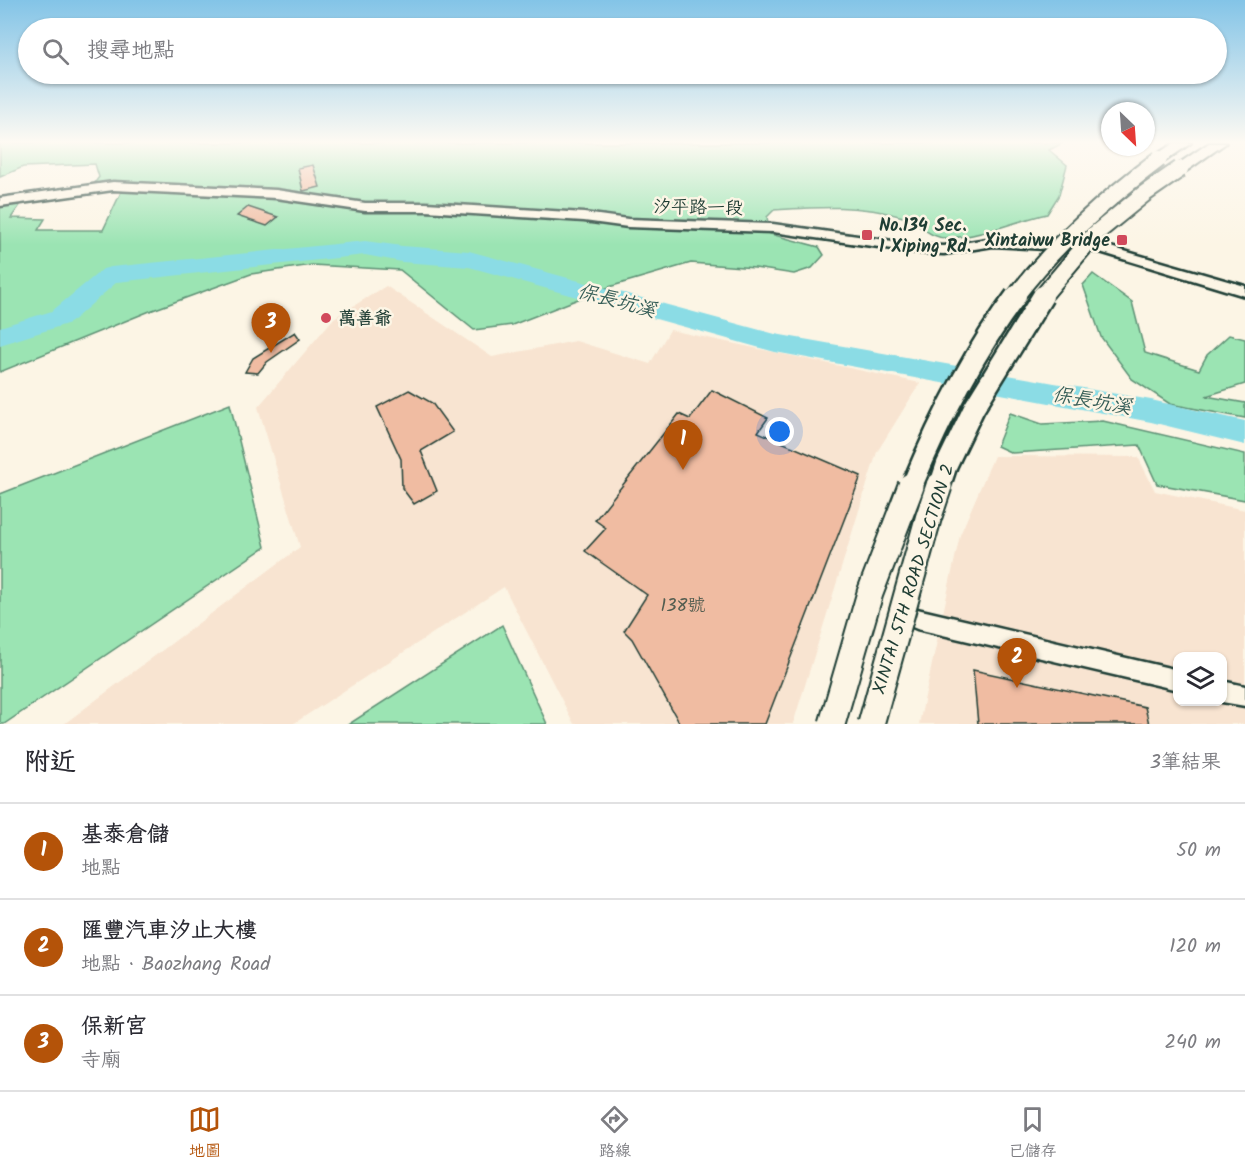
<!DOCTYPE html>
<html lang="zh-TW">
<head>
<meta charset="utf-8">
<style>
  :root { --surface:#fff; --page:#f2f2f3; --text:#2b2b33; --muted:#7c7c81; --line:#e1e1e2; --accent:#b45309 }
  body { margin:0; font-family:Kalam,"LXGW WenKai TC",sans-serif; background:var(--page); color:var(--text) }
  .controls { position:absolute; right:18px; bottom:18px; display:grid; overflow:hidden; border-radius:12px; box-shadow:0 2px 4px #0004 }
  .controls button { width:54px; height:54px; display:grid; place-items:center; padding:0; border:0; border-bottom:2px solid var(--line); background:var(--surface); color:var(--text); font:30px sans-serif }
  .compass { position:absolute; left:1101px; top:102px; width:54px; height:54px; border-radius:50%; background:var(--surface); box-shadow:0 2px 4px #0004; rotate:155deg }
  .you { position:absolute; left:780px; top:432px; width:21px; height:21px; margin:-15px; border:4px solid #fff; border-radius:50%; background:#1a73e8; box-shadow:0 0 0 9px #1a73e833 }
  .badge { display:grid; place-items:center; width:39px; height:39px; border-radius:50%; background:var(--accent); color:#fff; font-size:20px; font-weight:700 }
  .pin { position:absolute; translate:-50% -50px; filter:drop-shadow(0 2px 3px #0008) }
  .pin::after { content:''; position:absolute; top:32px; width:21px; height:18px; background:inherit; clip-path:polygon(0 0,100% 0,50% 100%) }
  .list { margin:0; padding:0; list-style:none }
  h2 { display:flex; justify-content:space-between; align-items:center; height:78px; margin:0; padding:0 24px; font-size:26px }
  h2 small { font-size:20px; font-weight:400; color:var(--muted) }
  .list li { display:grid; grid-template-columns:39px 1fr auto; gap:18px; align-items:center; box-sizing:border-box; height:96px; padding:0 24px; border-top:2px solid var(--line) }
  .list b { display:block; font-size:22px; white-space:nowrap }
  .list p { margin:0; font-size:20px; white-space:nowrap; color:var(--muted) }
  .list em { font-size:20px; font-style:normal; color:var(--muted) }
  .icon { flex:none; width:33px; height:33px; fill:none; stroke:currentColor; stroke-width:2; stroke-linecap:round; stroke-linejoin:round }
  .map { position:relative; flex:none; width:1245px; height:724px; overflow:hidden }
  .search { position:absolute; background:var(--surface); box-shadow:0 2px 4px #0004; left:18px; right:18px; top:18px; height:66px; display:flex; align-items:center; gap:15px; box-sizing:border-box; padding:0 21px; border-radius:33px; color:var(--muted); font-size:22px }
  .sheet { height:366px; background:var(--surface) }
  nav { display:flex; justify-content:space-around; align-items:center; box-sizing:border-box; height:84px; border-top:2px solid var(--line); background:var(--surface); font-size:16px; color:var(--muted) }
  nav a { display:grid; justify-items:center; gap:3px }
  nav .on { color:var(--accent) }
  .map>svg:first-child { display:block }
  .built { fill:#f8e4d1; fill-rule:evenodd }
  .green { fill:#9be4b3; stroke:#5d9074; stroke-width:1.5 }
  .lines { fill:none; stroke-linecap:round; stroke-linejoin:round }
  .river { fill:#8bdce5; fill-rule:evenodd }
  .building { fill:#f0bca2; stroke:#1f3d34; stroke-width:1.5 }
  .minor-casing { stroke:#1f3d34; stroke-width:5 }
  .major-casing { stroke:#1f3d34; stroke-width:4 }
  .minor { fill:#fcf5e5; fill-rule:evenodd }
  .major { fill:#fcf5e5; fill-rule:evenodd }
  .major-bridge-far2-casing { stroke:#1f3d34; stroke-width:20; stroke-linecap:butt }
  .major-bridge-far1-casing { stroke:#1f3d34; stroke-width:25; stroke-linecap:butt }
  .major-bridge-casing { stroke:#1f3d34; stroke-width:29; stroke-linecap:butt }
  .major-bridge-far2 { stroke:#fcf5e5; stroke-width:16 }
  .major-bridge-far1 { stroke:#fcf5e5; stroke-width:20 }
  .major-bridge { stroke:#fcf5e5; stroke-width:25 }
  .poi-dot { fill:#d1495b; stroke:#fcf5e5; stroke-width:2 }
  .labels { text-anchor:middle; stroke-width:5; stroke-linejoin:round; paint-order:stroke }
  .street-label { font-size:18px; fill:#1f3d34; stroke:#fcf5e5 }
  .poi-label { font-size:18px; font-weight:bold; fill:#1f3d34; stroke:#fcf5e5; text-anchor:start }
  .near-number-label { font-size:18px; fill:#535d50 }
  .water-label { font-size:20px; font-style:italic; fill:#355d57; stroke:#fcf5e5 }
</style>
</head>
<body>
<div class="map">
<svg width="1245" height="724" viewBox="0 0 1245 724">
  <rect width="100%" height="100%" fill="#fcf5e5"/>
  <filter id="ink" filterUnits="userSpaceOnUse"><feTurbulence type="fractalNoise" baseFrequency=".0167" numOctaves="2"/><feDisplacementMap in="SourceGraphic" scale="12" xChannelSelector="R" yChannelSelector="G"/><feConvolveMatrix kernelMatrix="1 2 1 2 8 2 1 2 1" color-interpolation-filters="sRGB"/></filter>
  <g filter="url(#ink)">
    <g class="built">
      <path d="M386,286L492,357L576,341L650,364L670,330L920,383L877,452L793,724H574L504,587L293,724H64L300,547L258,407L334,318Z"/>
      <path d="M994,456L1138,457L1155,491L1245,510V724H919L960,535ZM1178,656H1222V702H1178Z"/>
    </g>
    <g class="green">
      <path d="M0,143H1063L1049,150L1067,165L1059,195L1047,214C1015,221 981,237 948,238C929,239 919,222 903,217C859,204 819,207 774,210L767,217L770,234L819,247L824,255L812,268L794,274L755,268L691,263L609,287L512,325L474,330L400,270L312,265L251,274L150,311L0,372V207L21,204L11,218L45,219L38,230H103L122,190L88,192L99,177L95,164L23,167L0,177Z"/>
      <path d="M1093,274L1132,302L1145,353L1199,370L1207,355L1229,335L1245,339V384L1206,396L1245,403V418L1170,404L1132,379L1101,337L1083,285Z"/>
      <path d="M230,404L265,547L4,724H0V494Z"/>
      <path d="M1010,413L1042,424L1103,421L1245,454V500L1157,484L1139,445L1012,453L997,446Z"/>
      <path d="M502,625L547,724H349Z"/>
    </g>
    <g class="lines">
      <path class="river" d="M365,241L402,246L469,251L775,334L1151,400L1245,421V445L1151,422L775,352L469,267L402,262L365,255L117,282L70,323L0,345V327L52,311L103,269L111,267Z"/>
    </g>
    <g class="building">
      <path d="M313,165L320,187L303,191L298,168Z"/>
      <path d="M248,207L278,217L267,226L237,216Z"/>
      <path d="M295,332L300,339L267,362L258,373L245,372L253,358Z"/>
      <path d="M409,390L432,403L453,432L421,451L437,491L414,504L402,488L401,459L377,407Z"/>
      <path d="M712,390L768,418L758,432L861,476L765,724H680L632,639L624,631L647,595L585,551L606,528L595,520L679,414L690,419Z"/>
      <path d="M973,670L1145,707L1149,724H978Z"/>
    </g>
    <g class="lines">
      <g class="minor-casing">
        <g id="minor">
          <path d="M113,182L276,190L365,203H426L584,213L628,219L773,224L921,245L944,246L993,238L1100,244L1245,286V296L1100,252L993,246L944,254L921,253L773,232L628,227L584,221L426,211H365L276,198L113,190L0,206V198Z"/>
          <path d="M917,609L1178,670V690L917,629L910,626L907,619L910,612Z"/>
          <path d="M1222,681L1245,686V706L1222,702Z"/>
        </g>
      </g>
      <g class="major-casing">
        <g id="major">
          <path d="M1174,143H1191L1164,162H1154L1152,159L1154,156Z"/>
          <path d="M1209,143H1226L1185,172H1175L1172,169L1175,166Z"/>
        </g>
      </g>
      <use href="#minor" class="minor"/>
      <use href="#major" class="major"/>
      <g class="major-bridge-far2-casing">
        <g id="major-bridge-far2">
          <path d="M1015,297C1056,243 1105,200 1159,159"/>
          <path d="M1042,297L1095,234L1144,194L1180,169"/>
        </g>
      </g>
      <g class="major-bridge-far1-casing">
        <g id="major-bridge-far1">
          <path d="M911,488C939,421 972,354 1016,296"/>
          <path d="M939,488L947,464L974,408L1043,296"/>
        </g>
      </g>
      <g class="major-bridge-casing">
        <g id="major-bridge">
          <path d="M832,724L870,593L911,486"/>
          <path d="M871,724L928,519L939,486"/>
        </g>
      </g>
      <use href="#major-bridge-far2" class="major-bridge-far2"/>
      <use href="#major-bridge-far1" class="major-bridge-far1"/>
      <use href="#major-bridge" class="major-bridge"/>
    </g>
  </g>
  <linearGradient id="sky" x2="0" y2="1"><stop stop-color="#83c4e7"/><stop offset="0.58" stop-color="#fefaf3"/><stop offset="1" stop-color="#fefaf3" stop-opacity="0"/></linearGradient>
  <rect width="1245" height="245" fill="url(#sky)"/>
  <g class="poi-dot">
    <rect x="861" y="229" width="12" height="12" rx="3"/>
    <rect x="1116" y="234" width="12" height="12" rx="3"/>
    <circle cx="326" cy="318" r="6"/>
  </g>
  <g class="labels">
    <g class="street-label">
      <text transform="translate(698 207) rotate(1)" y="6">汐平路一段</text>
      <text transform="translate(913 579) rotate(-73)" y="6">XINTAI 5TH ROAD SECTION 2</text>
    </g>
    <g class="poi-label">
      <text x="879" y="231">No.134 Sec.<tspan x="879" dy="21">1 Xiping Rd.</tspan></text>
      <text x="1110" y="246" text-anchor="end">Xintaiwu Bridge</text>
      <text x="338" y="324">萬善爺</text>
    </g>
    <g class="near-number-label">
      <text x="683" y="611">138號</text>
    </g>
    <g class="water-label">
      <text transform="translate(617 300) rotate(15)" y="7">保長坑溪</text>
      <text transform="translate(1092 400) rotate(10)" y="7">保長坑溪</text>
    </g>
  </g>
</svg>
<div class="controls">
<button><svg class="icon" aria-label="layers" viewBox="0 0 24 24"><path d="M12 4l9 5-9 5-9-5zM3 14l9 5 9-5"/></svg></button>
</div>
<svg class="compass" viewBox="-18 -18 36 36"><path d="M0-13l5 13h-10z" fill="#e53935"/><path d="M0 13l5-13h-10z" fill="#7c7c81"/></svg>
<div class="you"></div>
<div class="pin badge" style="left:683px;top:470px">1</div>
<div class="pin badge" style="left:1017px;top:688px">2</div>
<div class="pin badge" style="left:271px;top:353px">3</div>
<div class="search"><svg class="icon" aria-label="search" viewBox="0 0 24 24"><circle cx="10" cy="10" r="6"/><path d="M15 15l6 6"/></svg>搜尋地點</div>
</div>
<section class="sheet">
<h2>附近<small>3筆結果</small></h2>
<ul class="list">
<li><span class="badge">1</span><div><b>基泰倉儲</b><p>地點</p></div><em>50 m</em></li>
<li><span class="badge">2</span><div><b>匯豐汽車汐止大樓</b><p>地點 · Baozhang Road</p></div><em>120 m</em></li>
<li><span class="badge">3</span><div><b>保新宮</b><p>寺廟</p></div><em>240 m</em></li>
</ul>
</section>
<nav>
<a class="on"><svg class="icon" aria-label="map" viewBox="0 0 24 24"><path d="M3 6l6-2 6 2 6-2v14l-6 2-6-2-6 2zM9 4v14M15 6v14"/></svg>地圖</a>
<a><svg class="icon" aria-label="directions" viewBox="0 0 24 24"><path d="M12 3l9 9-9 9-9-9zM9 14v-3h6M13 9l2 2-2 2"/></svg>路線</a>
<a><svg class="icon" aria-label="saved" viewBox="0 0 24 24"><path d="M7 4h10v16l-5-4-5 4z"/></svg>已儲存</a>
</nav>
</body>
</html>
